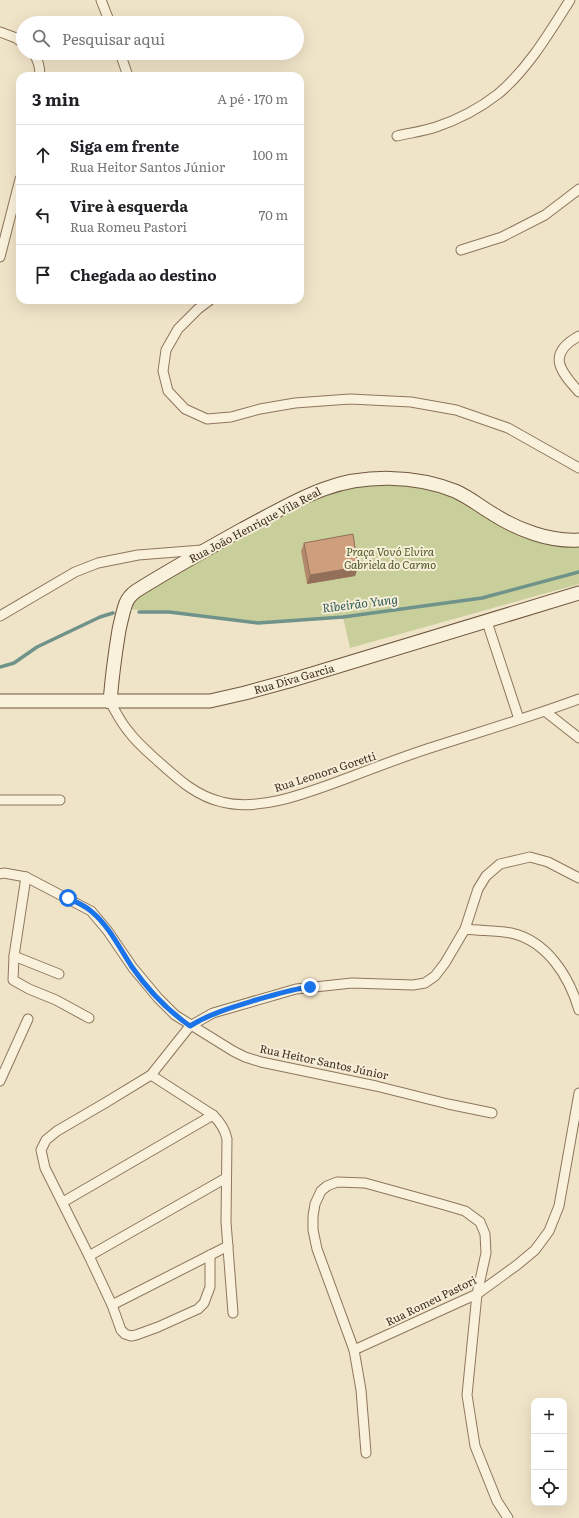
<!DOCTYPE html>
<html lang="pt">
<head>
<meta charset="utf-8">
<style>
  :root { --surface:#fff; --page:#f6f6f6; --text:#202124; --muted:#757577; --line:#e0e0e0 }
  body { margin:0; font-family:Literata,serif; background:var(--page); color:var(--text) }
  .controls { position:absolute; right:12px; bottom:12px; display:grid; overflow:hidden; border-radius:8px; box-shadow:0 4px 16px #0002 }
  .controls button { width:36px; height:36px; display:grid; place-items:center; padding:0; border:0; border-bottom:1px solid var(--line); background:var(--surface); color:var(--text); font:20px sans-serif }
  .stop { position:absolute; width:12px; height:12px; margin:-9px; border:3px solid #1a73e8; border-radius:50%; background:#fff }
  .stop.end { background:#1a73e8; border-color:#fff; box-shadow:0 1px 4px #0008 }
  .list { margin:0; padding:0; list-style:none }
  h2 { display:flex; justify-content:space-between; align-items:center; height:52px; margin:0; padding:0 16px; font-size:17px }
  h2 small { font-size:13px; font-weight:400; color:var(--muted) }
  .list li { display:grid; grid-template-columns:26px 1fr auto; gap:12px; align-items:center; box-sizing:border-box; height:60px; padding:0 16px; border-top:1px solid var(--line) }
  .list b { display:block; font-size:15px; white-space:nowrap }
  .list p { margin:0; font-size:13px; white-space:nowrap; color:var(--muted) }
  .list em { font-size:13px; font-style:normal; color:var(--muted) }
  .icon { flex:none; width:22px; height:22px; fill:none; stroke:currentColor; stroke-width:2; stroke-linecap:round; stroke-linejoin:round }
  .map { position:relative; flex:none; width:579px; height:1518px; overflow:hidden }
  .search { position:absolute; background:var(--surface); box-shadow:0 4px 16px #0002; left:16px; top:16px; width:288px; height:44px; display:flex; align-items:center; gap:10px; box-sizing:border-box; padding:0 14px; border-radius:22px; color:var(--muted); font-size:15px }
  .panel { position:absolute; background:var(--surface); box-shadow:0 4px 16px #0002; left:16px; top:72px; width:288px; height:232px; border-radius:12px }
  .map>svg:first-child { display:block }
  .green { fill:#c9cf9b }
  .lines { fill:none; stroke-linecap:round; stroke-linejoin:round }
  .stream { stroke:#6f938a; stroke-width:3.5 }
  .street-casing { stroke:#8d765c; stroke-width:11 }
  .secondary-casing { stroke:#6f573f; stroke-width:15 }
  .street { stroke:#faf1dc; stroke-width:9 }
  .secondary { stroke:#faf1dc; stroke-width:13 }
  .wall { fill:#b2896c }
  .shaded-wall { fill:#916f58 }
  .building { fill:#cf9f7d; stroke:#916f58 }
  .route { stroke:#1a73e8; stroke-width:5 }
  .labels { text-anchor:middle; stroke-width:4; stroke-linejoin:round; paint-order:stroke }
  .street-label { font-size:11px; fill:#3d2e20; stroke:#f7eed8 }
  .park-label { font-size:11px; font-style:italic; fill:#4d5a26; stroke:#f7eed8 }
  .water-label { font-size:12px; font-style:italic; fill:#2f5d5a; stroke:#f7eed8 }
</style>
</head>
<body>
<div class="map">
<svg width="579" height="1518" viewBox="0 0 579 1518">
  <rect width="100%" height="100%" fill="#f0e4c8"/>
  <path class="green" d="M413,482L446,492L506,526L579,536V584L350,648L343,617L258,623L169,612L127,609L137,596L304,500L351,485Z"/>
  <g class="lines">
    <g class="stream">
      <path d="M139,612H169L258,623L343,617L482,598L579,572"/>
      <path d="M0,667L14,663L37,647L100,617L113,613"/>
    </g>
    <g class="street-casing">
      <g id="street">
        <path d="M101,0L110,23"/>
        <path d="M0,32L16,38L23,43"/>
        <path d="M33,53C38,59 40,68 40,76"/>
        <path d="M120,53L128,76"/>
        <path d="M397,136C410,133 424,131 436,127C457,120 480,108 498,94C528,69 549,33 570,0"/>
        <path d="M461,250L502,237L545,215L579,189"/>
        <path d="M0,257L20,179"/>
        <path d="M210,300L198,309L178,329L166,350L163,371L168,391L185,409L207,419L231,417L260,409L295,403L350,399L411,402L456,410L508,428L579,468"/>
        <path d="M579,336C546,354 560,371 579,392"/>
        <path d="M0,616L75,572L98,563L138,555L202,550"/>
        <path d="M487,622L519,719"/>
        <path d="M110,702C116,712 121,723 129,732C137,743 149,753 159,762C178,779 196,796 222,802C260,812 309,792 345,779C371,769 397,759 424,750C476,733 528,718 579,699"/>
        <path d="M546,712L579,738"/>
        <path d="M0,800H60"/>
        <path d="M0,874L4,873L26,877L91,911L107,930L133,968L158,998L175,1015L233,1051L245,1057L261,1062L376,1086L448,1104L492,1113"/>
        <path d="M26,877L14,956L13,980L29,989L56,1000L89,1018"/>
        <path d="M465,929C480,931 496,930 511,933C547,941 569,976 579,1010"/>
        <path d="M14,956L59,974"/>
        <path d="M151,1075L213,1115C220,1122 225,1129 227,1139L226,1222L233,1313"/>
        <path d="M0,1081L28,1019"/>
        <path d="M63,1202L213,1115"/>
        <path d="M210,1255V1287L204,1303L198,1309L158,1327L136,1335L131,1336L125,1334L121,1330L112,1305L89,1256L45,1168L41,1150L46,1140L57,1131L105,1103L151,1075L190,1026L213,1013L296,989L352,983L413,985L425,983L435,976L445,963L465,929L478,889L486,876L500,864L530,857L548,862L579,878"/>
        <path d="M89,1256L226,1178"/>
        <path d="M112,1305L228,1246"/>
        <path d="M354,1350L477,1294L517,1265L535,1250L549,1231L559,1206L579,1093"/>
        <path d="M366,1453L361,1390L354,1350L317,1249L313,1230V1216L315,1204L321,1191L327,1186L337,1182L365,1183L441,1204L465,1211L480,1222L485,1234L486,1253L477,1294L467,1395L475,1446L497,1501L508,1518"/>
      </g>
    </g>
    <g class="secondary-casing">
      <g id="secondary">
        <path d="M0,701H210L245,693L289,681L579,593"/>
        <path d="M110,702C112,677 115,654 119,630C121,621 123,611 126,603C128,598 132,594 136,591C171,569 207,549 243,529C270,515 296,499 324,489C365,474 415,475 455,491C469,497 481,507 493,514C518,530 550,542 579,540"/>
      </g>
    </g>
    <use href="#street" class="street"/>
    <use href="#secondary" class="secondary"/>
  </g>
  <path class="wall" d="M304,543L358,567L355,576L307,584L301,551Z"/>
  <path class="shaded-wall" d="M358,567L355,576L307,584L310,575Z"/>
  <path class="building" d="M353,534L358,567L310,575L304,543Z"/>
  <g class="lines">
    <path class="route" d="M68,898C76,902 86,906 92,912C109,926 120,949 132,967C148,990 167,1010 190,1026C211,1013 233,1007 256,1000C274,995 292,989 310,987"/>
  </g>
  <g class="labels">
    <g class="street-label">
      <text transform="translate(255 525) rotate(-28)" y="4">Rua João Henrique Vila Real</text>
      <text transform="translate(294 679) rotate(-16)" y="4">Rua Diva Garcia</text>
      <text transform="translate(325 772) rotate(-18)" y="4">Rua Leonora Goretti</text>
      <text transform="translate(324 1062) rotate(12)" y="4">Rua Heitor Santos Júnior</text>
      <text transform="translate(431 1301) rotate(-26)" y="4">Rua Romeu Pastori</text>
    </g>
    <g class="park-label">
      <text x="390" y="556">Praça Vovó Elvira<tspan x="390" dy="13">Gabriela do Carmo</tspan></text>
    </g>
    <g class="water-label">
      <text transform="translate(360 604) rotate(-7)" y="4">Ribeirão Yung</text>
    </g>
  </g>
</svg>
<div class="controls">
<button>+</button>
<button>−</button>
<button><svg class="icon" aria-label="locate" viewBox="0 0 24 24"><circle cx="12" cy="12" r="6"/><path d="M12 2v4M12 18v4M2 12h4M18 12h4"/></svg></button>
</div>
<div class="stop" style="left:68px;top:898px"></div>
<div class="stop end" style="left:310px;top:987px"></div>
<div class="search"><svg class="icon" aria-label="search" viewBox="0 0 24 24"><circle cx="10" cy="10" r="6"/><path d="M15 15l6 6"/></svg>Pesquisar aqui</div>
<section class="panel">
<h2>3 min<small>A pé · 170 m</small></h2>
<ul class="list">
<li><svg class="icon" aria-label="ahead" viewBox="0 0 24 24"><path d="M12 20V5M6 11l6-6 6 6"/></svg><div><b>Siga em frente</b><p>Rua Heitor Santos Júnior</p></div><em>100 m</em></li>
<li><svg class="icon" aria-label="left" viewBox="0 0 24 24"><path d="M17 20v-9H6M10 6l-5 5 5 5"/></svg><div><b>Vire à esquerda</b><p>Rua Romeu Pastori</p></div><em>70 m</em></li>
<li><svg class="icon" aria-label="arrive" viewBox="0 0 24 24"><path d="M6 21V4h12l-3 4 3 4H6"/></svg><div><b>Chegada ao destino</b></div></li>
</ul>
</section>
</div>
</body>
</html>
